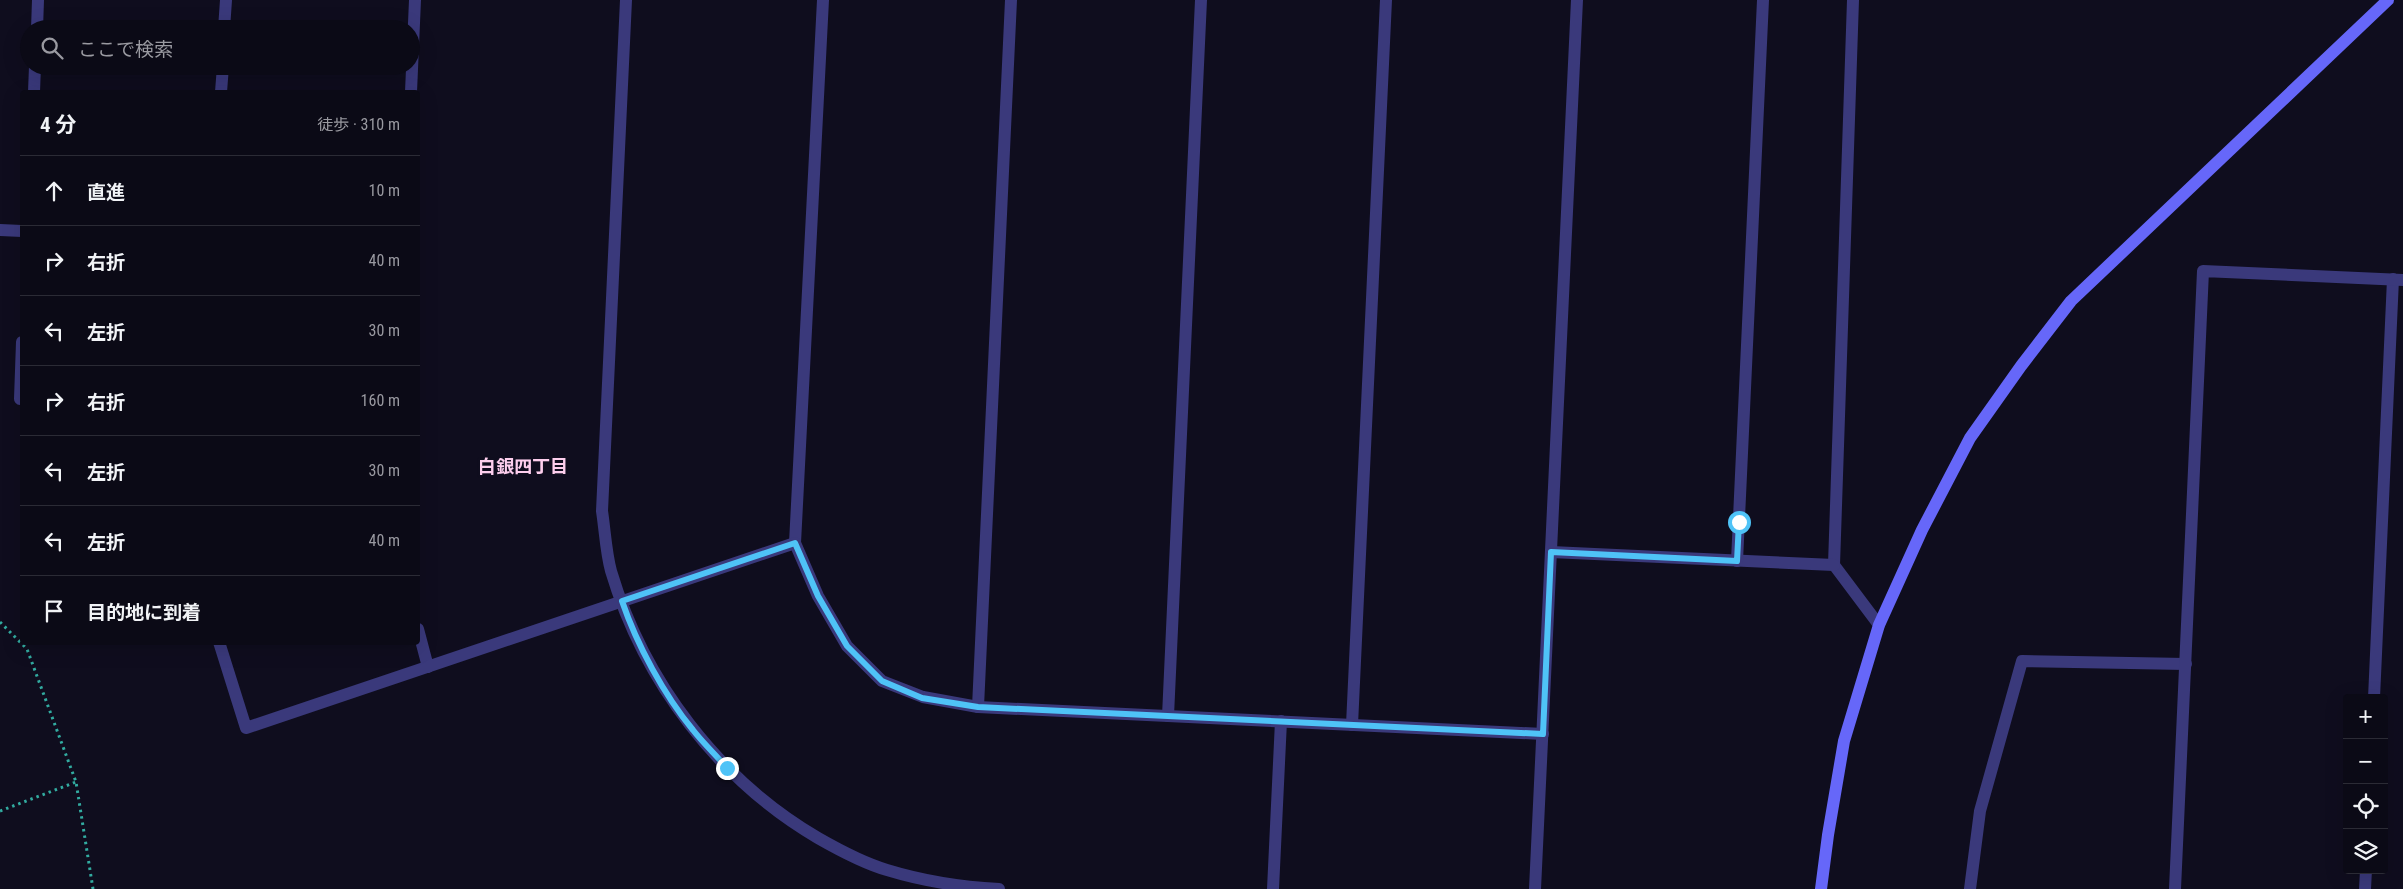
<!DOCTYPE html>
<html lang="ja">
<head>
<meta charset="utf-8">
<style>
  :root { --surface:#0b0a16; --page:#14131f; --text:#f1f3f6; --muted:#9a9aa1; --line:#2b2b35 }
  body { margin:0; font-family:"Roboto Condensed","Noto Sans JP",sans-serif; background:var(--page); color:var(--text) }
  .controls { position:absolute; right:15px; bottom:15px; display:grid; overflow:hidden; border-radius:5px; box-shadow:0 5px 20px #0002 }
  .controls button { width:45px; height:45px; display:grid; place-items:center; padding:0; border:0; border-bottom:1px solid var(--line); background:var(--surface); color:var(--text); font:25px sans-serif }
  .stop { position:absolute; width:15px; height:15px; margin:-11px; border:4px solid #4fc3f7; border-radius:50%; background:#fff }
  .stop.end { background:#4fc3f7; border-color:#fff; box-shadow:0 1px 5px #0008 }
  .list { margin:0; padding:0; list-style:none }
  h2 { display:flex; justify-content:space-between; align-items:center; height:65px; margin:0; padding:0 20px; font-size:21px }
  h2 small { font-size:16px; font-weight:400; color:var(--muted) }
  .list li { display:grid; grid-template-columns:32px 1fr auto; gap:15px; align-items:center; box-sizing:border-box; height:70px; padding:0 20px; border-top:1px solid var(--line) }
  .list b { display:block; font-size:19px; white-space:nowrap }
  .list em { font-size:16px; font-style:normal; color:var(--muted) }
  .icon { flex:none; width:28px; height:28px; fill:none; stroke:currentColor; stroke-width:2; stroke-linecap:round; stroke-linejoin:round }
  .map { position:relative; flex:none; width:2403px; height:889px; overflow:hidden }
  .search { position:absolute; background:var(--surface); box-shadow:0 5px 20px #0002; left:20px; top:20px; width:400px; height:55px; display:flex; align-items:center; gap:12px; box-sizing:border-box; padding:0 18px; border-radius:28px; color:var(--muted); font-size:19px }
  .panel { position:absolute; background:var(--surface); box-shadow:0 5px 20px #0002; left:20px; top:90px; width:400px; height:555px; border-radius:5px }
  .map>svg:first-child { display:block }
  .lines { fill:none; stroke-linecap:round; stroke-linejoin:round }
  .path { stroke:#32aba0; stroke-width:3; stroke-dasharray:2.5 4; stroke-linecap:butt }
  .street { stroke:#3a397b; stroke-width:12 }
  .secondary { stroke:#6667f9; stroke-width:12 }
  .route { stroke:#4fc3f7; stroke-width:6 }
  .labels { text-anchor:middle; stroke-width:5; stroke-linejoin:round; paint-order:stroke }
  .neighbourhood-label { font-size:18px; font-weight:bold; fill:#fdceed; stroke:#0f0d1e }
</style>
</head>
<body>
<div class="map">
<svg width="2403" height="889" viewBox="0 0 2403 889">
  <rect width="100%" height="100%" fill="#0f0d1e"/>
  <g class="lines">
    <g class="path">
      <path d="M0,622L27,649L76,782L93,889"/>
      <path d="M0,811L76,782"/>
    </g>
    <g class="street">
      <path d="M626,0L602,511C605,531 606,553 611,571C644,682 719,780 818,838C839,850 863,863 887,870C923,881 961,887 999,889"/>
      <path d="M823,0L795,543L818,596L847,646L882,681L923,697L978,707L1543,734"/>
      <path d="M1853,0L1834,565L1879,625"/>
      <path d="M37,29L38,0"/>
      <path d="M224,29L226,0"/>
      <path d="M34,92L35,66"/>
      <path d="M221,92L223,66"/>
      <path d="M411,92L415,0"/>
      <path d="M0,230L22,231"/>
      <path d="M22,342L20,399H22"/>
      <path d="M1551,552L1834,565"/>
      <path d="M1737,561L1763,0"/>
      <path d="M418,629L428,667"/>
      <path d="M219,642L246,728L795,543"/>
      <path d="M2374,698L2393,279"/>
      <path d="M978,707L1011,0"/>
      <path d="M1168,716L1201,0"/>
      <path d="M1352,725L1386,0"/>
      <path d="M1273,889L1281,721"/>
      <path d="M1535,889L1577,0"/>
      <path d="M1970,889L1980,811L2022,661L2186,664"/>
      <path d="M2175,889L2203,271L2403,280"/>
      <path d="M2365,889L2366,870"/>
    </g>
    <path class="secondary" d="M1821,889L1828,835L1844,741L1879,625L1922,530L1970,438L2021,366L2071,301L2388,0"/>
  </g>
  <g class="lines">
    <path class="route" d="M727,768C716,755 703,743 693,730C664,695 637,645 622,601L795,543L818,596L847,646L882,681L922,698L978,707L1543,734L1551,552L1737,561L1739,522"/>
  </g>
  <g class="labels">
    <g class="neighbourhood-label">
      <text x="523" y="473">白銀四丁目</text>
    </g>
  </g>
</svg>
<div class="controls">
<button>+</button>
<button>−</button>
<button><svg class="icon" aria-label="locate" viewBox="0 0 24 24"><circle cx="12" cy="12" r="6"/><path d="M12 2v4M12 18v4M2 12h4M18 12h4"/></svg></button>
<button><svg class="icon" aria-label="layers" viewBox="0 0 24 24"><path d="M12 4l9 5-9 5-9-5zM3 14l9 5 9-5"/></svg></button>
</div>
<div class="stop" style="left:1739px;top:522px"></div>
<div class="stop end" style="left:727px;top:768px"></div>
<div class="search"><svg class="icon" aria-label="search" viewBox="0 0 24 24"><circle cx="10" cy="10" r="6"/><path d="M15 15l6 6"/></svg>ここで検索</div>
<section class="panel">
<h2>4 分<small>徒歩 · 310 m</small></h2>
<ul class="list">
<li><svg class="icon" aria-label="ahead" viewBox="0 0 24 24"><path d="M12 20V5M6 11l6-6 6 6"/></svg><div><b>直進</b></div><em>10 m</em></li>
<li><svg class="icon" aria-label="right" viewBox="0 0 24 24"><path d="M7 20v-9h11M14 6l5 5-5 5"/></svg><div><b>右折</b></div><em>40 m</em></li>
<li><svg class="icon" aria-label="left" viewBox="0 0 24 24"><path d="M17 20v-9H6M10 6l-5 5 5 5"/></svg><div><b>左折</b></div><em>30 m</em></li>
<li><svg class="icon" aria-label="right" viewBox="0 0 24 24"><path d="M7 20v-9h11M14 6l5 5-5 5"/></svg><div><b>右折</b></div><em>160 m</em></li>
<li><svg class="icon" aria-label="left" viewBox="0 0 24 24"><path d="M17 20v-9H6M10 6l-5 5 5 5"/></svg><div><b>左折</b></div><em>30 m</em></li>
<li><svg class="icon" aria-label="left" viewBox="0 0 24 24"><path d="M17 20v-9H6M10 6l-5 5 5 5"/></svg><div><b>左折</b></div><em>40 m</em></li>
<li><svg class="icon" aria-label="arrive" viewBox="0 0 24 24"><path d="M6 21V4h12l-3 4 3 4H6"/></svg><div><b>目的地に到着</b></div></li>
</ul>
</section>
</div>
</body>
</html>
